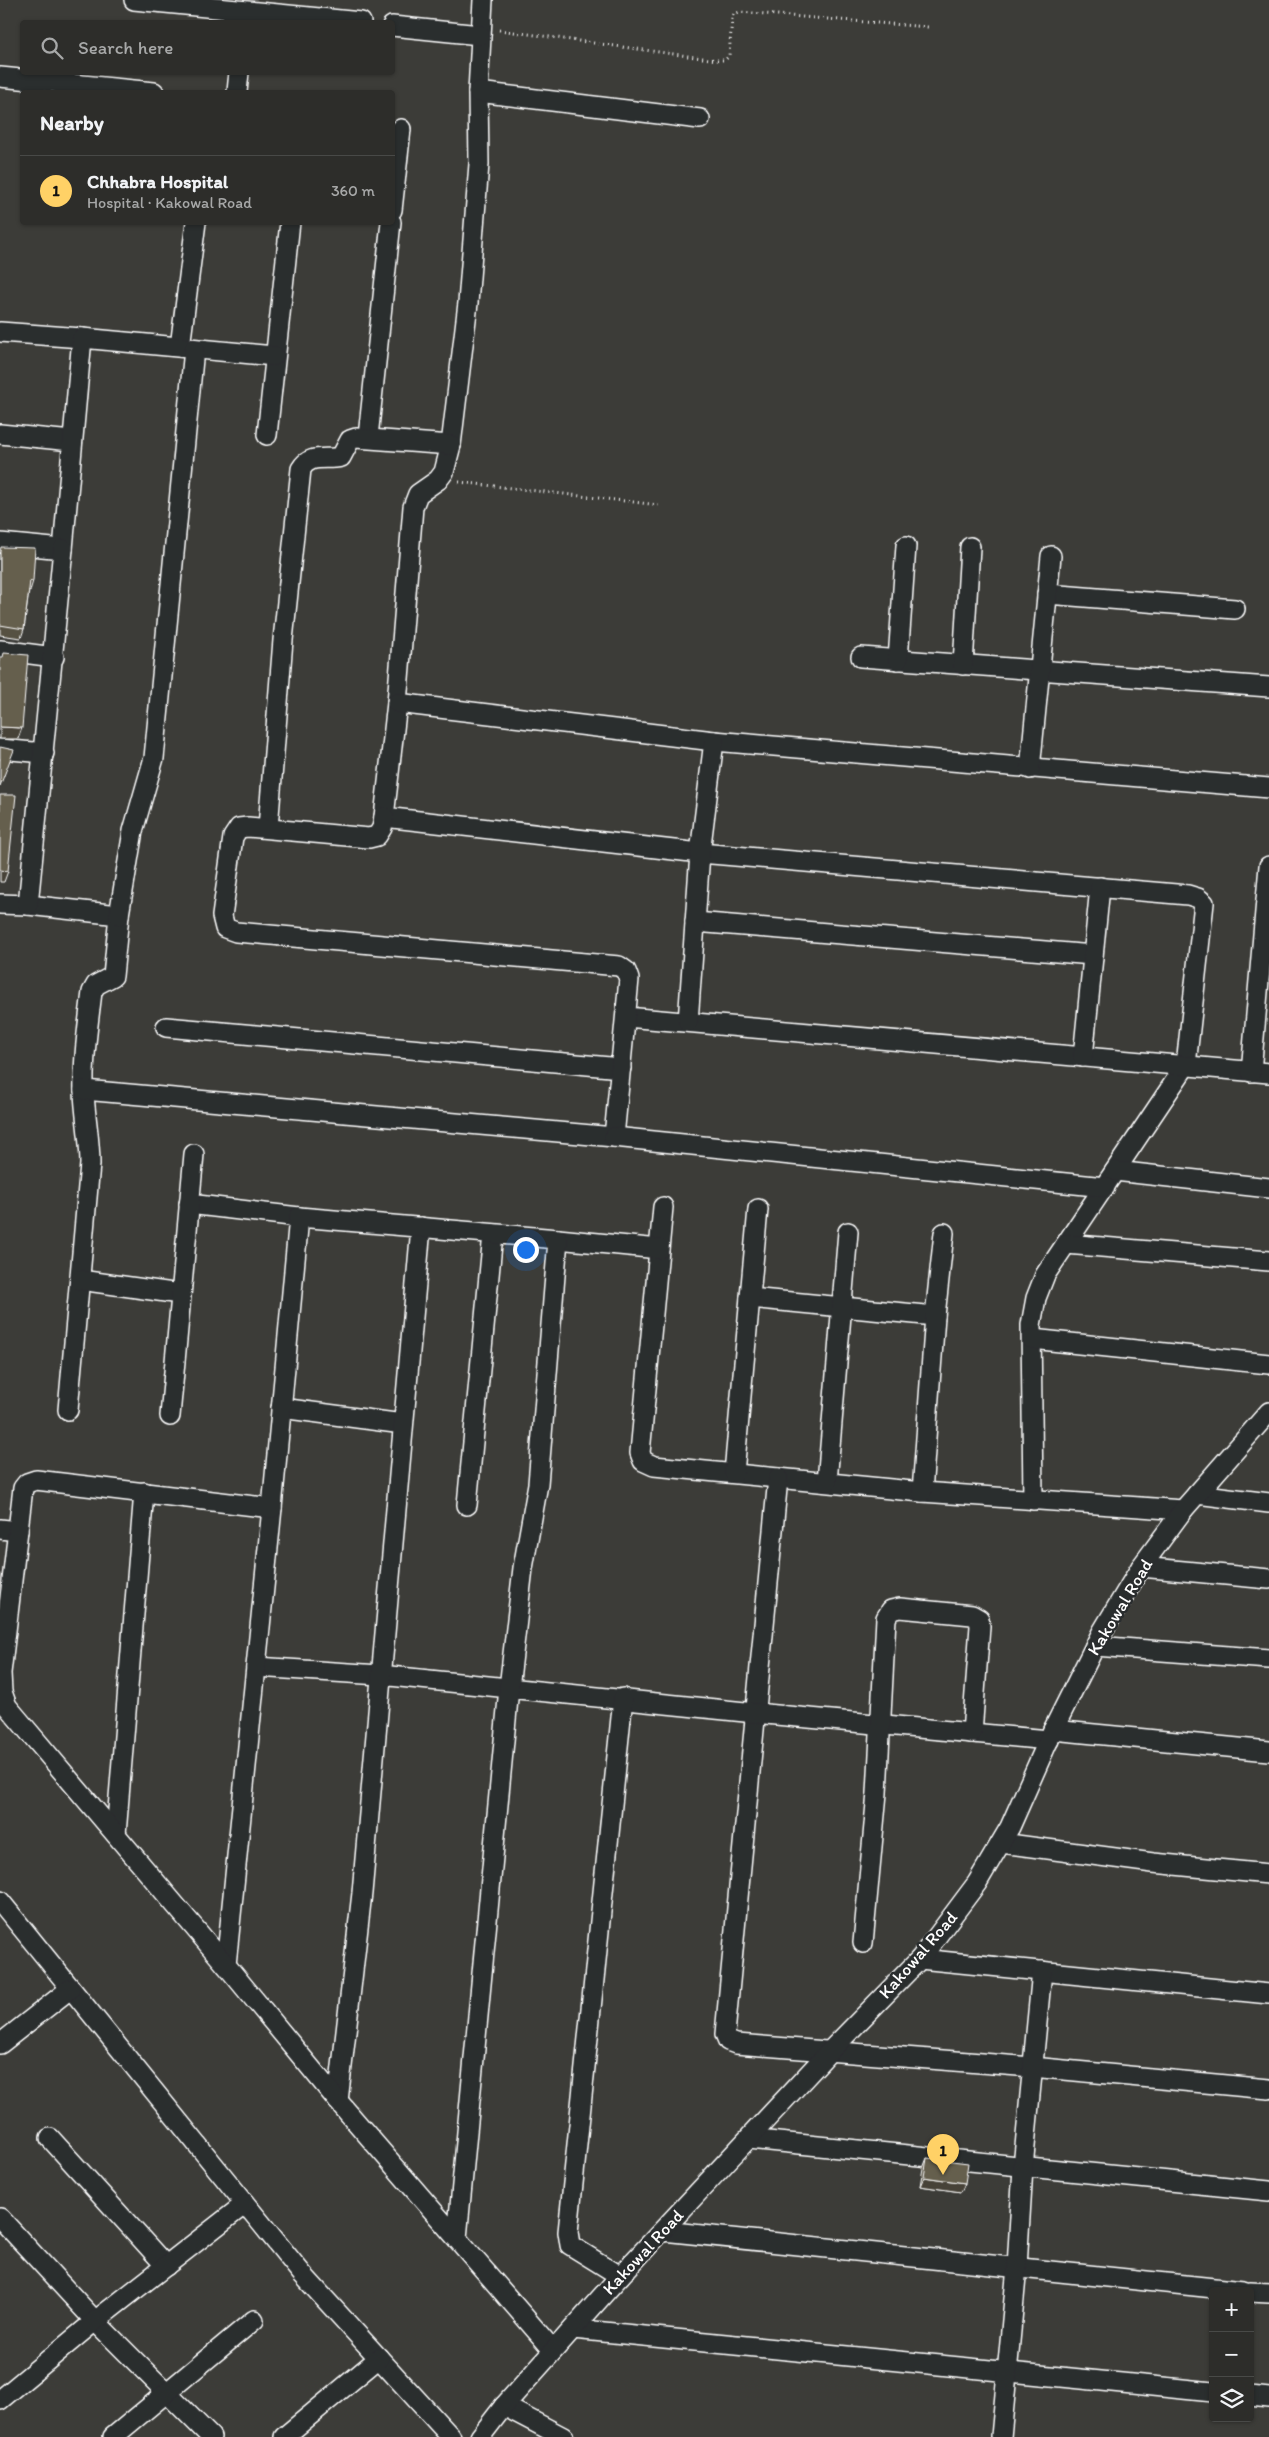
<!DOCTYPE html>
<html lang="en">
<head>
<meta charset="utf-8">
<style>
  :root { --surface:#2d2d2a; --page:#393936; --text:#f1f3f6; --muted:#a7a8a8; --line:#484947; --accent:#ffd166 }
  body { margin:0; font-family:Itim,sans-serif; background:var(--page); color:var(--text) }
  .controls { position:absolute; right:15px; bottom:15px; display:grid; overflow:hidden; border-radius:5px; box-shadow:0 1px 4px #0004 }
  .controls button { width:45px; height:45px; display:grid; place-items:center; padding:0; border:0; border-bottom:1px solid var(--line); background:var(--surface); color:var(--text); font:25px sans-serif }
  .you { position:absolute; left:525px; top:1249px; width:18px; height:18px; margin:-12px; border:4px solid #fff; border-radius:50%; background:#1a73e8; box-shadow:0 0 0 8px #1a73e833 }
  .badge { display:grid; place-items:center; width:32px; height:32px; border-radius:50%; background:var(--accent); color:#111; font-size:16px; font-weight:700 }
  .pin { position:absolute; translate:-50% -41px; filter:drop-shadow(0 1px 2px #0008) }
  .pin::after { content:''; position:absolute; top:26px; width:18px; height:15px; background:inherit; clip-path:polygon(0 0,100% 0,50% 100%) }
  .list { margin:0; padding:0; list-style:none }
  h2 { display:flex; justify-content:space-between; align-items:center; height:65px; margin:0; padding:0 20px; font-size:21px }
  h2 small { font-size:16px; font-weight:400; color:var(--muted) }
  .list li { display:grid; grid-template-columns:32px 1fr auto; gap:15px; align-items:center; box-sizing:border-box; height:70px; padding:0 20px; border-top:1px solid var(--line) }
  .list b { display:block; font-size:19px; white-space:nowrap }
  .list p { margin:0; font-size:16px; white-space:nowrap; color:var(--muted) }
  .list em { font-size:16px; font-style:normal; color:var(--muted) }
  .icon { flex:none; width:28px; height:28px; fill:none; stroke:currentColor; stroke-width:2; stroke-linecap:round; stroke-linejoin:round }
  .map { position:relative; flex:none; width:1269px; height:2437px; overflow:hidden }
  .search { position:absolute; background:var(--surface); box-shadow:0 1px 4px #0004; left:20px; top:20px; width:375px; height:55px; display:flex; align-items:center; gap:12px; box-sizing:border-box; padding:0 18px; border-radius:5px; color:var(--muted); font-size:19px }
  .panel { position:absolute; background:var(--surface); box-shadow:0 1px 4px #0004; left:20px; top:90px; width:375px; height:135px; border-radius:5px }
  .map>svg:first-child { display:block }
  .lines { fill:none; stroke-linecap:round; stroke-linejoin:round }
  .street-casing { stroke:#fff; stroke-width:22 }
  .path { stroke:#fff; stroke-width:3; stroke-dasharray:1 4; stroke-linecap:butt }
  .street { stroke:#2a2d2e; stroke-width:19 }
  .wall { fill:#575143; stroke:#fff }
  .shaded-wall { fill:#474237; stroke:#fff }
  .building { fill:#655e4e; stroke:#fff }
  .labels { text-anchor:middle; stroke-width:5; stroke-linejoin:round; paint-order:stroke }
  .street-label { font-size:18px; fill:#fff; stroke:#2a2d2e }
</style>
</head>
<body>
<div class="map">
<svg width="1269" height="2437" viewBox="0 0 1269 2437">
  <rect width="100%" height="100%" fill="#3c3c38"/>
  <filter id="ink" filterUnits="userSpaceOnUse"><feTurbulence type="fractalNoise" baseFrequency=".02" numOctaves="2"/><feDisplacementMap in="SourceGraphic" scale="10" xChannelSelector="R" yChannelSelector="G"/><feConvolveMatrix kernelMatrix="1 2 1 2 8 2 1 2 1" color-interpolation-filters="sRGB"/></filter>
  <g filter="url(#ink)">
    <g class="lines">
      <g class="street-casing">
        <g id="street">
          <path d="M134,0L361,22"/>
          <path d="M483,0L478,92L479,164L468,303L451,445L444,472L438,480L418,494L413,507L397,703L384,817L700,853L1188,895L1198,898L1204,903L1186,1065L1045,1275L1036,1298L1031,1325L1033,1500"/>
          <path d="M392,26L480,35"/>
          <path d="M0,77L154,92"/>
          <path d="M237,92L239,72"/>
          <path d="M478,92L700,119"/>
          <path d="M392,210L401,129"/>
          <path d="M0,332L82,338"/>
          <path d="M180,347L196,222"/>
          <path d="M0,434L72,441"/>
          <path d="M267,435L290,222"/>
          <path d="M368,437L391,222"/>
          <path d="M0,543L63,549L82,338L274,356"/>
          <path d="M1047,594L1235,609"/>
          <path d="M0,650L54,657"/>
          <path d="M861,657L1269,687"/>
          <path d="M898,660L906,546"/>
          <path d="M963,665L970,547"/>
          <path d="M397,703L714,741L1269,788"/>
          <path d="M0,749L44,753"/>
          <path d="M1030,769L1051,556"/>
          <path d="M268,828L283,640L301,469C310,453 326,461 341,457L350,440L356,438L451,445"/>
          <path d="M0,904L28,905L119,915L113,976L96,985L92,992C88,1025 83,1059 84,1092C85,1117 90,1139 90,1164L68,1410"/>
          <path d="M28,905L63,549"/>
          <path d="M119,915L133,831L154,758L194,349"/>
          <path d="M695,922L1093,955"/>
          <path d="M626,1017L1269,1073"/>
          <path d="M688,1022L700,853L714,741"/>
          <path d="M166,1027L621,1068"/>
          <path d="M1083,1057L1100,887"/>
          <path d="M1251,1072L1269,866"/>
          <path d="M84,1090L614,1137L629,979L626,971L619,966L236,932L225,928L222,916L233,837L239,828L248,827L369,838L377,836L382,828L384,817"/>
          <path d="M614,1137L1105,1187"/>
          <path d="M1115,1171L1269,1188"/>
          <path d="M189,1204L299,1217"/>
          <path d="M663,1207L640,1453L643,1461L654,1466L922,1492L1183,1510"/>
          <path d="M558,1239L659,1249"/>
          <path d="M1066,1244L1269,1261"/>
          <path d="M80,1280L180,1294"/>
          <path d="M750,1298L935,1316"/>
          <path d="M1032,1339L1269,1364"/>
          <path d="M281,1408L403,1424"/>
          <path d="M170,1416L194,1154"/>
          <path d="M734,1473L758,1209"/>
          <path d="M778,1478L725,2034L728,2041L736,2044L1032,2067L1269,2089"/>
          <path d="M827,1482L848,1232"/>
          <path d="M922,1492L935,1316L944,1233"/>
          <path d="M1197,1494L1269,1503"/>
          <path d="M467,1505L493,1234"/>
          <path d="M0,1529L18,1531"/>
          <path d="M1141,1567L1269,1579"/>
          <path d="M1095,1646L1269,1659"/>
          <path d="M256,1667L380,1675L755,1713L1049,1740"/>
          <path d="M1053,1730L1269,1751"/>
          <path d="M116,1834L144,1492"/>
          <path d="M1001,1843L1153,1863L1269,1874"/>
          <path d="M0,1901L303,2275L451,2437"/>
          <path d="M863,1943L877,1793L886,1618L891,1610L900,1608L972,1615L979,1619L980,1626L972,1733"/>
          <path d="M920,1959L1269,1994"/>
          <path d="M226,1965L272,1508"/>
          <path d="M0,2044L70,1989"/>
          <path d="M338,2101L362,1893L421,1227"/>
          <path d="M50,2138L166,2266"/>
          <path d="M749,2139L1269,2191"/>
          <path d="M0,2218L95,2321L211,2437"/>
          <path d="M663,2231L1243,2291"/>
          <path d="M457,2238L509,1688L523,1568L538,1484L558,1239L299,1217L272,1508L36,1480L27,1483L23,1488L1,1673L2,1692L7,1706L226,1965L338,2101L553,2350"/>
          <path d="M620,2276L570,2245L568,2232L623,1698"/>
          <path d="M1250,2292L1269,2293"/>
          <path d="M573,2329L1213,2392"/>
          <path d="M1250,2396L1269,2398"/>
          <path d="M0,2400L95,2321L245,2204"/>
          <path d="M504,2406L563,2437"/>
          <path d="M113,2437L254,2320"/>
          <path d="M284,2437L379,2358"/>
          <path d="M480,2437L504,2406L620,2276L829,2052L920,1959L977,1883L1010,1827L1053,1730L1102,1632L1141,1567L1183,1510L1269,1412"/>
          <path d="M1001,2437L1017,2267L1023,2167L1042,1971"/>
        </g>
      </g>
      <g class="path">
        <path d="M499,30L717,60H725L729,56L732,18L734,14L740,12L928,27"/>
        <path d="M459,482L659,505"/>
      </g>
      <use href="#street" class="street"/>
    </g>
    <g class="wall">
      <path d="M0,550L30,591H29L24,629L21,638L0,635Z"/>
      <path d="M927,2158L965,2183L961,2192L920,2186L923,2168Z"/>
    </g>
    <g class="shaded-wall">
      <path d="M30,581H33L30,591L27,590Z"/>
      <path d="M0,727L22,728L18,739H0Z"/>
      <path d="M0,870L8,871L4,882H0Z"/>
      <path d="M924,2177L965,2183L961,2192L920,2186Z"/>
    </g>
    <g class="building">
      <path d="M1,547L35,548L33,581H30L24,629L0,625V551Z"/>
      <path d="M4,653L28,655L22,728L0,727V657H3Z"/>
      <path d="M0,747L14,750L0,786Z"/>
      <path d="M0,795H16L8,871L0,870Z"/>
      <path d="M927,2158L968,2163L965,2183L924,2177Z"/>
    </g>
  </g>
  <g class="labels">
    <g class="street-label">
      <text transform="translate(1120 1607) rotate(-59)" y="6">Kakowal Road</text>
      <text transform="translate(918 1955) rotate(-49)" y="6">Kakowal Road</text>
      <text transform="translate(643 2252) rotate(-47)" y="6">Kakowal Road</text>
    </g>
  </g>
</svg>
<div class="controls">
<button>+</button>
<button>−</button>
<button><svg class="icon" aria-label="layers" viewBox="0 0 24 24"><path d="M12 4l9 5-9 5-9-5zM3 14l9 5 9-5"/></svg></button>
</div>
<div class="you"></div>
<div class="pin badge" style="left:943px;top:2175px">1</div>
<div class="search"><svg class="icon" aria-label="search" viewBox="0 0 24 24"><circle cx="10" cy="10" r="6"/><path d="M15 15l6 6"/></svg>Search here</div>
<section class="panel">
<h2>Nearby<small></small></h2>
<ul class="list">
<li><span class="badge">1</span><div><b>Chhabra Hospital</b><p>Hospital · Kakowal Road</p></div><em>360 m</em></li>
</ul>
</section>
</div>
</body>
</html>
